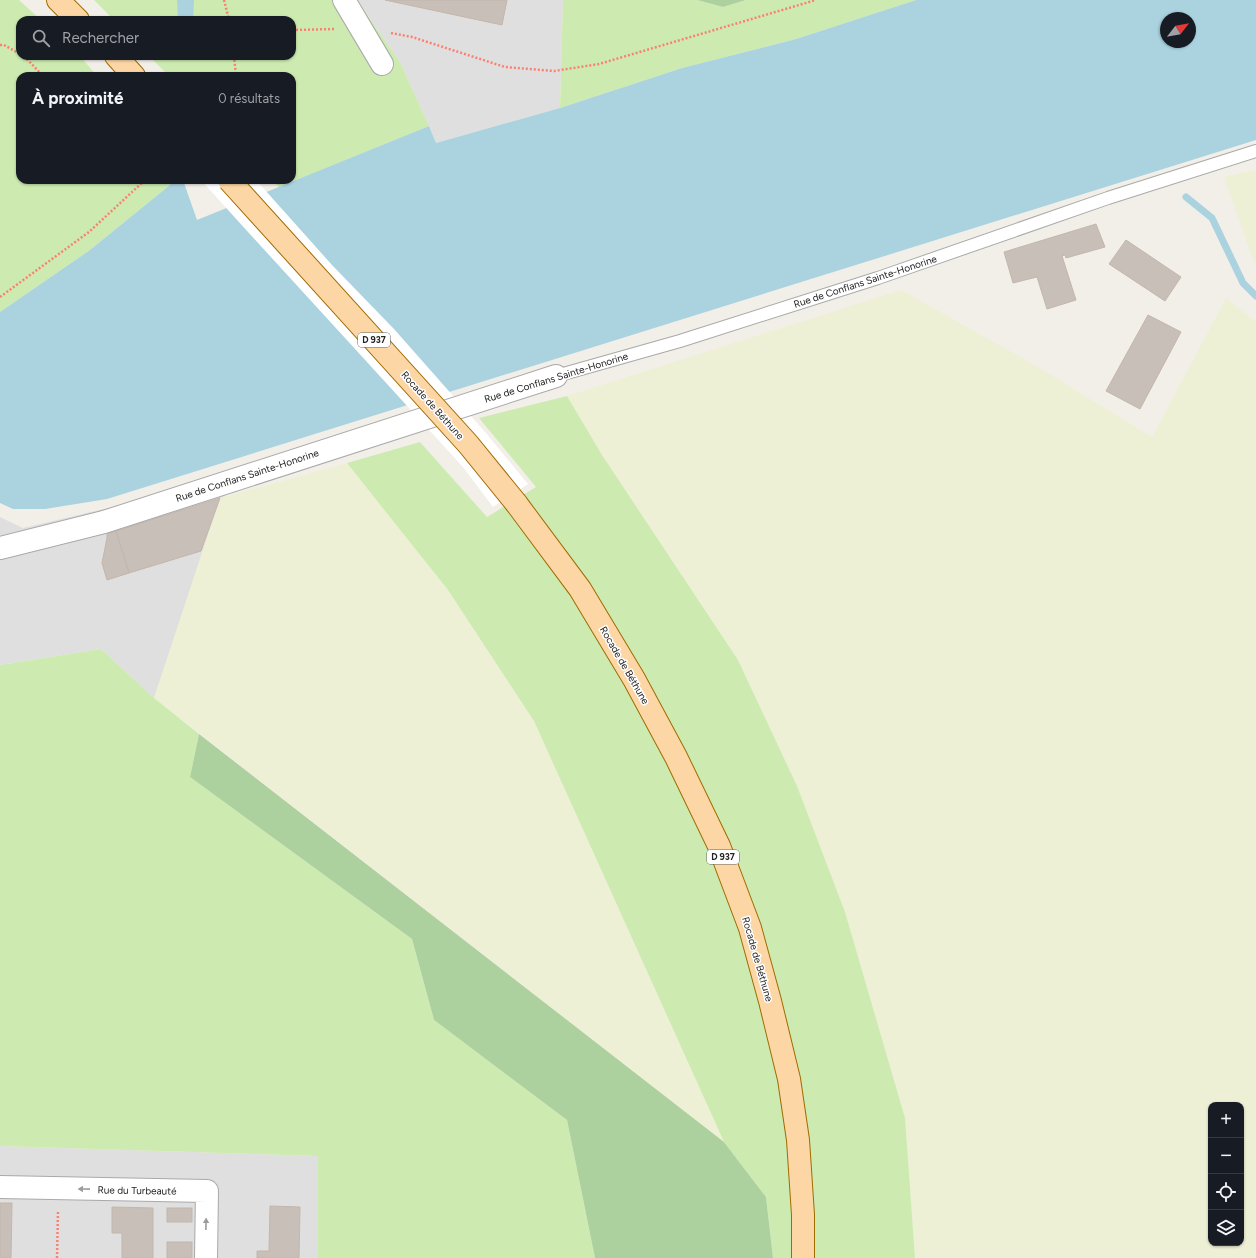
<!DOCTYPE html>
<html lang="fr">
<head>
<meta charset="utf-8">
<style>
  :root { --surface:#171b24; --page:#242831; --text:#f1f3f6; --muted:#9ea1a6; --line:#363941 }
  body { margin:0; font-family:Figtree,sans-serif; background:var(--page); color:var(--text) }
  .controls { position:absolute; right:12px; bottom:12px; display:grid; overflow:hidden; border-radius:8px; box-shadow:0 1px 3px #0004 }
  .controls button { width:36px; height:36px; display:grid; place-items:center; padding:0; border:0; border-bottom:1px solid var(--line); background:var(--surface); color:var(--text); font:20px sans-serif }
  .compass { position:absolute; left:1160px; top:12px; width:36px; height:36px; border-radius:50%; background:var(--surface); box-shadow:0 1px 3px #0004; rotate:59deg }
  .list { margin:0; padding:0; list-style:none }
  h2 { display:flex; justify-content:space-between; align-items:center; height:52px; margin:0; padding:0 16px; font-size:17px }
  h2 small { font-size:13px; font-weight:400; color:var(--muted) }
  .icon { flex:none; width:22px; height:22px; fill:none; stroke:currentColor; stroke-width:2; stroke-linecap:round; stroke-linejoin:round }
  .map { position:relative; flex:none; width:1256px; height:1258px; overflow:hidden }
  .search { position:absolute; background:var(--surface); box-shadow:0 1px 3px #0004; left:16px; top:16px; width:280px; height:44px; display:flex; align-items:center; gap:10px; box-sizing:border-box; padding:0 14px; border-radius:12px; color:var(--muted); font-size:15px }
  .panel { position:absolute; background:var(--surface); box-shadow:0 1px 3px #0004; left:16px; top:72px; width:280px; height:112px; border-radius:12px }
  .map>svg:first-child { display:block }
  .residential { fill:#e0dfdf }
  .farmland { fill:#eef0d5; fill-rule:evenodd }
  .grass { fill:#cdebb0 }
  .forest { fill:#add19e }
  .water { fill:#aad3df; fill-rule:evenodd }
  .pier { fill:#fff }
  .lines { fill:none; stroke-linecap:round; stroke-linejoin:round }
  .stream { stroke:#aad3df; stroke-width:7 }
  .building { fill:#c7bfb8; stroke:#c4b6ab }
  .service-casing { stroke:#a9a9a9; stroke-width:14 }
  .minor-casing { stroke:#a9a9a9; stroke-width:24 }
  .primary-casing { stroke:#a06b00; stroke-width:24 }
  .path { stroke:#fa8072; stroke-width:2.5; stroke-dasharray:2 2; stroke-linecap:butt }
  .service { stroke:#fff; stroke-width:12 }
  .minor { stroke:#fff; stroke-width:22 }
  .primary { stroke:#fcd6a4; stroke-width:22 }
  .primary-bridge-casing { stroke:#a06b00; stroke-width:24; stroke-linecap:butt }
  .primary-bridge { stroke:#fcd6a4; stroke-width:22 }
  .oneway { fill:#9c9c9c }
  .labels { text-anchor:middle; stroke-width:3; stroke-linejoin:round; paint-order:stroke }
  .shield { fill:#fff; stroke:#646464; stroke-width:1 }
  .shield-label { font-size:9px; font-weight:bold; fill:#222 }
  .street-label { font-size:10px; fill:#222; stroke:#fff }
</style>
</head>
<body>
<div class="map">
<svg width="1256" height="1258" viewBox="0 0 1256 1258">
  <rect width="100%" height="100%" fill="#f2efe9"/>
  <g class="residential">
    <path d="M357,0H563L560,108L436,143L429,126L400,62Z"/>
    <path d="M231,479L154,698L101,649L0,665V517L23,528Z"/>
    <path d="M0,1146L318,1156V1258H0Z"/>
  </g>
  <g class="farmland">
    <path d="M1256,170V263L1253,260L1224,177Z"/>
    <path d="M901,290L1035,365L1152,437L1226,298L1256,322V1258H915L905,1118L845,912L797,786L738,660L602,455L567,396ZM1211,1105H1241V1243H1211Z"/>
    <path d="M347,463L448,590L534,721L724,1142L154,698L220,498Z"/>
  </g>
  <g class="grass">
    <path d="M0,0H19L41,20H20V56H80L97,76H20V180H169L170,185L90,250L0,312Z"/>
    <path d="M94,0H357L400,62L429,126L279,187L272,180H292V76H169L149,56H292V20H114Z"/>
    <path d="M563,0H697L723,7L746,0H916L796,39L682,68L560,108Z"/>
    <path d="M567,396L602,455L738,660L797,786L845,912L905,1118L915,1258H773L766,1197L724,1142L534,721L448,590L347,463L420,442L487,517L536,487L479,418Z"/>
    <path d="M101,649L154,698L199,734L190,777L412,939L434,1020L567,1120L595,1258H318V1156L0,1146V665Z"/>
  </g>
  <g class="forest">
    <path d="M697,0H746L723,7Z"/>
    <path d="M199,734L724,1142L766,1197L773,1258H595L567,1120L434,1020L412,939L190,777Z"/>
  </g>
  <g class="water">
    <path d="M177,0H194L193,20H178Z"/>
    <path d="M916,0H1256V140L107,499L45,509H13L0,503V312L90,250L170,185L169,180H183L197,220L429,126L436,143L560,108L682,68L796,39ZM1166,18H1190V42H1166Z"/>
  </g>
  <path class="pier" d="M201,180H256L332,265L394,329L485,432L528,484L493,507L463,467L238,221Z"/>
  <g class="lines">
    <path class="stream" d="M1186,197L1212,218L1243,283L1256,296"/>
  </g>
  <g class="building">
    <path d="M385,0H507L502,25Z"/>
    <path d="M1096,224L1105,247L1066,258L1065,255L1062,256L1076,300L1047,309L1037,277L1013,283L1004,252Z"/>
    <path d="M1126,240L1181,277L1165,301L1109,264Z"/>
    <path d="M1148,315L1181,332L1140,409L1106,391Z"/>
    <path d="M220,498L201,551L129,573L116,531Z"/>
    <path d="M116,531L129,573L107,580L102,563L107,538V534Z"/>
    <path d="M0,1203H12L11,1258H0Z"/>
    <path d="M270,1206L300,1207L299,1258H257V1251H269Z"/>
    <path d="M112,1207L153,1208V1258H122V1233H112Z"/>
    <rect x="167" y="1208" width="25" height="14"/>
    <rect x="167" y="1242" width="25" height="16"/>
  </g>
  <g class="lines">
    <g class="service-casing">
      <path id="service" d="M556,376L680,341L878,278L1108,198L1256,151"/>
    </g>
    <g class="minor-casing">
      <g id="minor">
        <path d="M344,0L382,64"/>
        <path d="M0,548L104,522L556,376"/>
        <path d="M0,1187L207,1191L206,1258"/>
      </g>
    </g>
    <g class="primary-casing">
      <g id="primary">
        <path d="M58,0L78,20"/>
        <path d="M116,56L134,76"/>
        <path d="M516,503L580,589L634,679L676,757L719,846L750,928L770,1001L789,1079L798,1140L803,1215V1258"/>
      </g>
    </g>
    <g class="path">
      <path d="M224,0L229,20"/>
      <path d="M292,30L335,29"/>
      <path d="M391,33L412,37L505,67L554,71L599,64L816,0"/>
      <path d="M0,45H4L20,54"/>
      <path d="M24,56L43,76"/>
      <path d="M234,56L236,76"/>
      <path d="M0,297L89,232L145,180"/>
      <path d="M57,1258L58,1211"/>
    </g>
    <use href="#service" class="service"/>
    <use href="#minor" class="minor"/>
    <use href="#primary" class="primary"/>
    <g class="primary-bridge-casing">
      <path id="primary-bridge" d="M229,180L468,444L516,503"/>
    </g>
    <use href="#primary-bridge" class="primary-bridge"/>
  </g>
  <defs><path id="oneway-solid" d="M-6-.8H1V-3.2L6.5 0L1 3.2V.8H-6Z"/></defs>
  <g class="oneway">
    <use href="#oneway-solid" transform="translate(84 1189) rotate(-179)"/>
    <use href="#oneway-solid" transform="translate(206 1224) rotate(-89)"/>
  </g>
  <g class="labels">
    <g class="shield">
      <rect x="358" y="333" width="32" height="14" rx="3"/>
      <rect x="707" y="850" width="32" height="14" rx="3"/>
    </g>
    <g class="shield-label">
      <text x="374" y="343">D 937</text>
      <text x="723" y="860">D 937</text>
    </g>
    <g class="street-label">
      <text transform="translate(865 281) rotate(-18)" y="4">Rue de Conflans Sainte-Honorine</text>
      <text transform="translate(556 377) rotate(-17)" y="4">Rue de Conflans Sainte-Honorine</text>
      <text transform="translate(433 405) rotate(48)" y="4">Rocade de Béthune</text>
      <text transform="translate(247 475) rotate(-18)" y="4">Rue de Conflans Sainte-Honorine</text>
      <text transform="translate(625 665) rotate(60)" y="4">Rocade de Béthune</text>
      <text transform="translate(758 959) rotate(74)" y="4">Rocade de Béthune</text>
      <text transform="translate(137 1190) rotate(1)" y="4">Rue du Turbeauté</text>
    </g>
  </g>
</svg>
<div class="controls">
<button>+</button>
<button>−</button>
<button><svg class="icon" aria-label="locate" viewBox="0 0 24 24"><circle cx="12" cy="12" r="6"/><path d="M12 2v4M12 18v4M2 12h4M18 12h4"/></svg></button>
<button><svg class="icon" aria-label="layers" viewBox="0 0 24 24"><path d="M12 4l9 5-9 5-9-5zM3 14l9 5 9-5"/></svg></button>
</div>
<svg class="compass" viewBox="-18 -18 36 36"><path d="M0-13l5 13h-10z" fill="#e53935"/><path d="M0 13l5-13h-10z" fill="#9ea1a6"/></svg>
<div class="search"><svg class="icon" aria-label="search" viewBox="0 0 24 24"><circle cx="10" cy="10" r="6"/><path d="M15 15l6 6"/></svg>Rechercher</div>
<section class="panel">
<h2>À proximité<small>0 résultats</small></h2>
<ul class="list">
</ul>
</section>
</div>
</body>
</html>
